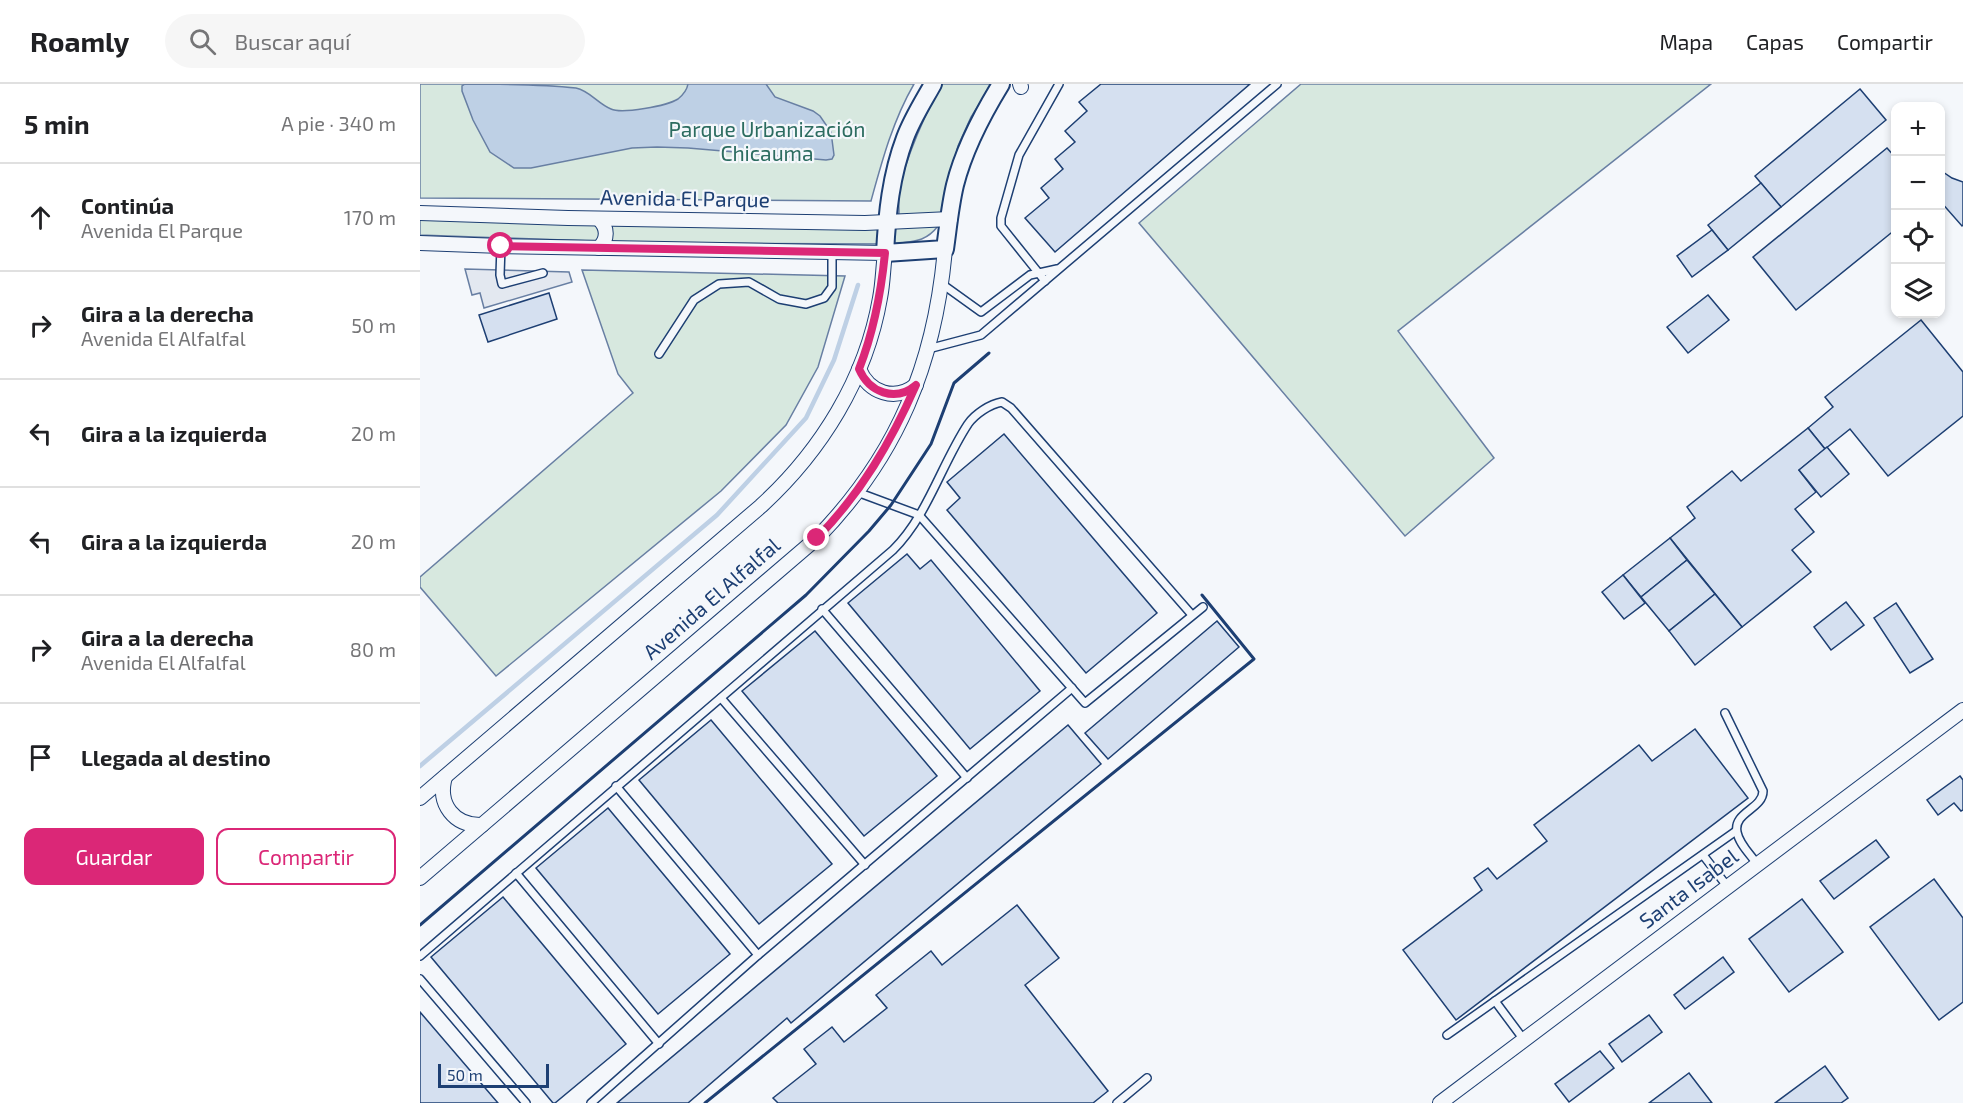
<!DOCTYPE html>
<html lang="es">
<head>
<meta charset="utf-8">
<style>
  :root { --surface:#fff; --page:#f6f6f6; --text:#202124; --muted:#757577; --line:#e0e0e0; --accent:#db2777 }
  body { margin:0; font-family:"Exo 2",sans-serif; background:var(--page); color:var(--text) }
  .controls { position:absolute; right:18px; top:18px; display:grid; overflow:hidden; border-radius:12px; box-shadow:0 3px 9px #0003 }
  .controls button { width:54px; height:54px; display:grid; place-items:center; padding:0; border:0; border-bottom:2px solid var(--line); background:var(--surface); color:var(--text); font:30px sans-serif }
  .scale { position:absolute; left:18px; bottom:15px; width:111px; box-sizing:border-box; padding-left:6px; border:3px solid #1d3f73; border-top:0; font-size:16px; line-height:21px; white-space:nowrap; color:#1d3f73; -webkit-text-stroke:4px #f4f7fb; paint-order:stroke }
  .stop { position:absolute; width:18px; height:18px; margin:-14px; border:4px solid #db2777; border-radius:50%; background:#fff }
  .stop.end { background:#db2777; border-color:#fff; box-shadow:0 2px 6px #0008 }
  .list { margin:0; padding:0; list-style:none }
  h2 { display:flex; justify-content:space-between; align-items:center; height:78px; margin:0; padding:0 24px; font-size:26px }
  h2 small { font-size:20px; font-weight:400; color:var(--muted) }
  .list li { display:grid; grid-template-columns:39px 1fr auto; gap:18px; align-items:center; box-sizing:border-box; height:108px; padding:0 24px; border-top:2px solid var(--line) }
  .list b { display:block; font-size:22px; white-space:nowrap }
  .list p { margin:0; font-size:20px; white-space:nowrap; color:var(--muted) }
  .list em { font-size:20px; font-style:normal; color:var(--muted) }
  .actions { display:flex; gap:12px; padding:18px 24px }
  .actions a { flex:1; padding:14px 0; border:2px solid var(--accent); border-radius:12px; text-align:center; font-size:21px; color:var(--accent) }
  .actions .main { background:var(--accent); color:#fff }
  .icon { flex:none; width:33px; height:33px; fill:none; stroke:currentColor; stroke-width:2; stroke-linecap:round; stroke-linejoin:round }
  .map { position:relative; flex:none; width:1543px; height:1019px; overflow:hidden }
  header { display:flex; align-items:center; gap:36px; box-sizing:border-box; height:84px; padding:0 30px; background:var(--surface); border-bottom:2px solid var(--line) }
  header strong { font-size:28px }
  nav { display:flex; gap:33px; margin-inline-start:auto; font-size:21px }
  .search { width:420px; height:54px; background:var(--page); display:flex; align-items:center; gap:15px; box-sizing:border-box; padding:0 21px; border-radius:33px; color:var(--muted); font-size:22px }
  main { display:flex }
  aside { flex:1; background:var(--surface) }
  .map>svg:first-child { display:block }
  .green { fill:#d7e8df; stroke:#687fa3; stroke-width:1.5 }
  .parking { fill:#e3e8f0; stroke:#687fa3; stroke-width:1.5 }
  .water { fill:#bed0e5; stroke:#687fa3; stroke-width:1.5 }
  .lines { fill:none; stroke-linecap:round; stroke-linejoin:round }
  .stream { stroke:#bed0e5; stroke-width:4.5 }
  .building { fill:#d5e0f0; stroke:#1d3f73; stroke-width:1.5 }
  .service-casing { stroke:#1d3f73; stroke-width:10 }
  .minor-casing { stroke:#1d3f73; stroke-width:16 }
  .tertiary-casing { stroke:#1d3f73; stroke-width:20 }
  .service { stroke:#f4f7fb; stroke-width:7 }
  .minor { stroke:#f4f7fb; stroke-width:14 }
  .tertiary { stroke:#f4f7fb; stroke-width:16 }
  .wall { stroke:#1d3f73; stroke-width:3 }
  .route { stroke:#db2777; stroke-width:8 }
  .labels { text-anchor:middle; stroke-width:4.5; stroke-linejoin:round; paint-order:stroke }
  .park-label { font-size:21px; fill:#2c6c60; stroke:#f4f7fb }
  .street-label { font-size:21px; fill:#1d3f73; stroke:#f4f7fb }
</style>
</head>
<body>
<header>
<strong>Roamly</strong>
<div class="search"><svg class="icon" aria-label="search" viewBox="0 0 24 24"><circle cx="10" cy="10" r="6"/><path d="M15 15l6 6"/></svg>Buscar aquí</div>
<nav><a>Mapa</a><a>Capas</a><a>Compartir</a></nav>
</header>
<main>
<aside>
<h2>5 min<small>A pie · 340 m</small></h2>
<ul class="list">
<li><svg class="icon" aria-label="ahead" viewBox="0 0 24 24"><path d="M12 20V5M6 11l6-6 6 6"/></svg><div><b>Continúa</b><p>Avenida El Parque</p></div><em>170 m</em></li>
<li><svg class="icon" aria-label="right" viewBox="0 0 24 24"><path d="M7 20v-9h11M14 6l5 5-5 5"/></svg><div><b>Gira a la derecha</b><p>Avenida El Alfalfal</p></div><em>50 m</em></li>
<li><svg class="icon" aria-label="left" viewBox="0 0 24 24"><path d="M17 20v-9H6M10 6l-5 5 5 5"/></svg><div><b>Gira a la izquierda</b></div><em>20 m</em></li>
<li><svg class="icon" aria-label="left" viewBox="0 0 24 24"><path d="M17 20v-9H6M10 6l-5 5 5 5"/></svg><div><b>Gira a la izquierda</b></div><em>20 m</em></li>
<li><svg class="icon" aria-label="right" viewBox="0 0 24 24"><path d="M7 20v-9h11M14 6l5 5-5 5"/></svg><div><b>Gira a la derecha</b><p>Avenida El Alfalfal</p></div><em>80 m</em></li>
<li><svg class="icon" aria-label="arrive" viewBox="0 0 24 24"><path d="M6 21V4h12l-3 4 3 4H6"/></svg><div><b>Llegada al destino</b></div></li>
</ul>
<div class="actions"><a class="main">Guardar</a><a>Compartir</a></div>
</aside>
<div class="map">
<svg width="1543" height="1019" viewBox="0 0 1543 1019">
  <rect width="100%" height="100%" fill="#f4f7fb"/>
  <g class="green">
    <path d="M0,0H494C473,36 462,77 451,117L0,114Z"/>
    <path d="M522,0H572L551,33L538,62L518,142C505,159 492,157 473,160L229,159L0,151V135L459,140L479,129C479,121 478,113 479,105C487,72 505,29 522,0Z"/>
    <path d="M881,0H1291L978,247L1074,374L985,452L719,139Z"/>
    <path d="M162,186L425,192L398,283L366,341L301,407L76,592L0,503V493L213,309L198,290Z"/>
  </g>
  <path class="parking" d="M45,185L149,188L152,198L64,224L60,209L52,211Z"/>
  <path class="water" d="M45,0C81,0 120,0 156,4C170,7 177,19 191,25C202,30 247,22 258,15C263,11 267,6 268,0H346L355,13L393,27L400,32L411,48L414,71L412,75L406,76L268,64L237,63L212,64L111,84H94L70,68L53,36L42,7V2Z"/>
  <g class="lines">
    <path class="stream" d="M0,682L297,431L386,334L414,276L438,201"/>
  </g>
  <g class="building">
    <path d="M681,0H830L635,168L605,134L629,114L621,104L643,85L635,75L655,58L645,47L667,27L659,18Z"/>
    <path d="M1440,5L1466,36L1361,123L1335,92Z"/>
    <path d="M1467,64L1476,74V145L1376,226L1333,173Z"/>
    <path d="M1520,86L1532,94L1543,98V141L1542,142L1520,117Z"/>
    <path d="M1341,99L1361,123L1308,166L1288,141Z"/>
    <path d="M1292,146L1308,166L1272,193L1257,172Z"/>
    <path d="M129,209L137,235L68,258L59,231Z"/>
    <path d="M1288,211L1309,236L1268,269L1247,243Z"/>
    <path d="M1501,236L1543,288V332L1468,392L1430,345L1405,365L1388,344L1413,323L1405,313Z"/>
    <path d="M1388,344L1405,365L1379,386L1396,408L1375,425L1394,448L1372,466L1391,488L1322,543L1250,454L1275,434L1267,423L1312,387L1321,397Z"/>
    <path d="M584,350L737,529L666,589L527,426L540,414L527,398Z"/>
    <path d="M1407,363L1429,390L1401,413L1379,386Z"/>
    <path d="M1250,454L1267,476L1221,513L1203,491Z"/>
    <path d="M487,470L500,485L511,476L620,607L550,665L428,519Z"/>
    <path d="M1267,476L1295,510L1249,547L1221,513Z"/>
    <path d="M1203,491L1225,519L1204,535L1182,508Z"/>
    <path d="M1295,510L1322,543L1275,581L1249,547Z"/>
    <path d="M1426,518L1444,541L1411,566L1394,543Z"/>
    <path d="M1476,519L1513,575L1490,589L1454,534Z"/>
    <path d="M797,537L819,563L688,675L665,649Z"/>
    <path d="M395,547L517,692L444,752L322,607Z"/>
    <path d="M291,636L412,780L339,840L219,696Z"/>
    <path d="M648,641L681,680L371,939L367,934L268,1019H197Z"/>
    <path d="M1275,645L1328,714L1036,936L983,866L1062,806L1054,794L1068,784L1077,795L1127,757L1114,741L1219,661L1232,677Z"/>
    <path d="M1540,692L1543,696V726L1541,727L1534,719L1518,731L1507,716Z"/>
    <path d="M188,724L310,870L238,930L116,784Z"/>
    <path d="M1456,756L1469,773L1414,815L1400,797Z"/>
    <path d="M1514,795L1543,834V918L1519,936L1450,843Z"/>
    <path d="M83,813L206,960L135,1019H133L11,873Z"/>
    <path d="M1382,815L1423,868L1369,908L1329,855Z"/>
    <path d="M597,821L639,874L605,901L688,1007L673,1019H358L353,1014L396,980L384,965L412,943L424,958L467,924L456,911L511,867L522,881Z"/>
    <path d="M1303,873L1314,888L1265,925L1254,911Z"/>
    <path d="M0,928L78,1019H0Z"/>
    <path d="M1229,931L1242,948L1202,978L1189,960Z"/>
    <path d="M1180,967L1194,984L1149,1018L1135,1000Z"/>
    <path d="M1405,982L1428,1014L1421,1019H1355Z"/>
    <path d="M1269,989L1292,1019H1229Z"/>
  </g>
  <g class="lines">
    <g class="service-casing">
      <g id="service">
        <path d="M81,162L80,191L82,200L123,189"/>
        <path d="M625,197L581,142V134L599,71L639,0"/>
        <path d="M522,200L561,228L610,191L637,185"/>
        <path d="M508,265L561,251L857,0"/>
        <path d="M239,270L274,216L299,200L329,198L359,215L386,220L404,214L412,203V168"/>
        <path d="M437,408L499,431L665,619L783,523"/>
        <path d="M402,525L547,694"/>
        <path d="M301,614L445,781"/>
        <path d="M1305,629L1343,707C1343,725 1313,728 1317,748C1319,760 1331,771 1337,780"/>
        <path d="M196,702L338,871"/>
        <path d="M1283,771L1307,802"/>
        <path d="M96,789L239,960"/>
        <path d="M0,872L473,466C508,431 521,381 548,340C555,330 570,320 582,318L591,324L772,531"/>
        <path d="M0,895L106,1019"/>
        <path d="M1075,917L1104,956"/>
        <path d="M1027,951L1316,747"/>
        <path d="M171,1019L338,871L652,604"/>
        <path d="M697,1019L727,994"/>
      </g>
    </g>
    <g class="minor-casing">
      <g id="minor">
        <path d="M600,0L601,3"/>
        <path d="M0,129L148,134L445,139L530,135"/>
        <path d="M0,159L81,162L465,169C463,184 463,199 460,214C446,295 401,367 341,422L0,714"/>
        <path d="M179,164C188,155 188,144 179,135"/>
        <path d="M439,285C449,309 475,318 496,301"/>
        <path d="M25,693C17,720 34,742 62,741"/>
        <path d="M0,794L397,454C478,371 515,279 525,165"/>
        <path d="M1020,1019L1543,626"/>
      </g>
    </g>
    <g class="tertiary-casing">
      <path id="tertiary" d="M513,0C503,18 492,35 485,54C471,91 467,130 465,169L525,165C528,144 530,122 535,101C544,65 562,31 581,0"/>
    </g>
    <use href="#service" class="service"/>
    <use href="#minor" class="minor"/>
    <use href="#tertiary" class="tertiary"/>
    <g class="wall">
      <path d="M0,841L386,511L449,447L471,421L511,360L534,299L569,269"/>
      <path d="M285,1019L834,575L782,511"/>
    </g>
  </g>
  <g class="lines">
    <path class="route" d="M81,162L465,169C461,209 454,247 439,285C449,308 475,319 496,301C471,358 441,409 397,454"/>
  </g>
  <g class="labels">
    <g class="park-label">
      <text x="347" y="53">Parque Urbanización<tspan x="347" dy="24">Chicauma</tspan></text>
    </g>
    <g class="street-label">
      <text transform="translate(265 115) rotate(1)" y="7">Avenida El Parque</text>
      <text transform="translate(292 515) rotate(-41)" y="7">Avenida El Alfalfal</text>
      <text transform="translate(1269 805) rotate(-37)" y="7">Santa Isabel</text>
    </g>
  </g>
</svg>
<div class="controls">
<button>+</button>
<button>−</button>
<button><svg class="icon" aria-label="locate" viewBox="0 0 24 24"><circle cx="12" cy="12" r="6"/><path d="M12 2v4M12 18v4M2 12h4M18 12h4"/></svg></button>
<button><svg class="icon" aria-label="layers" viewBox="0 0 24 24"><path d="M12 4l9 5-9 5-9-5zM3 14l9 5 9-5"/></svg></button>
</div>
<div class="scale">50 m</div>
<div class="stop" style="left:81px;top:162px"></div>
<div class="stop end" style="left:397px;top:454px"></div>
</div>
</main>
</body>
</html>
